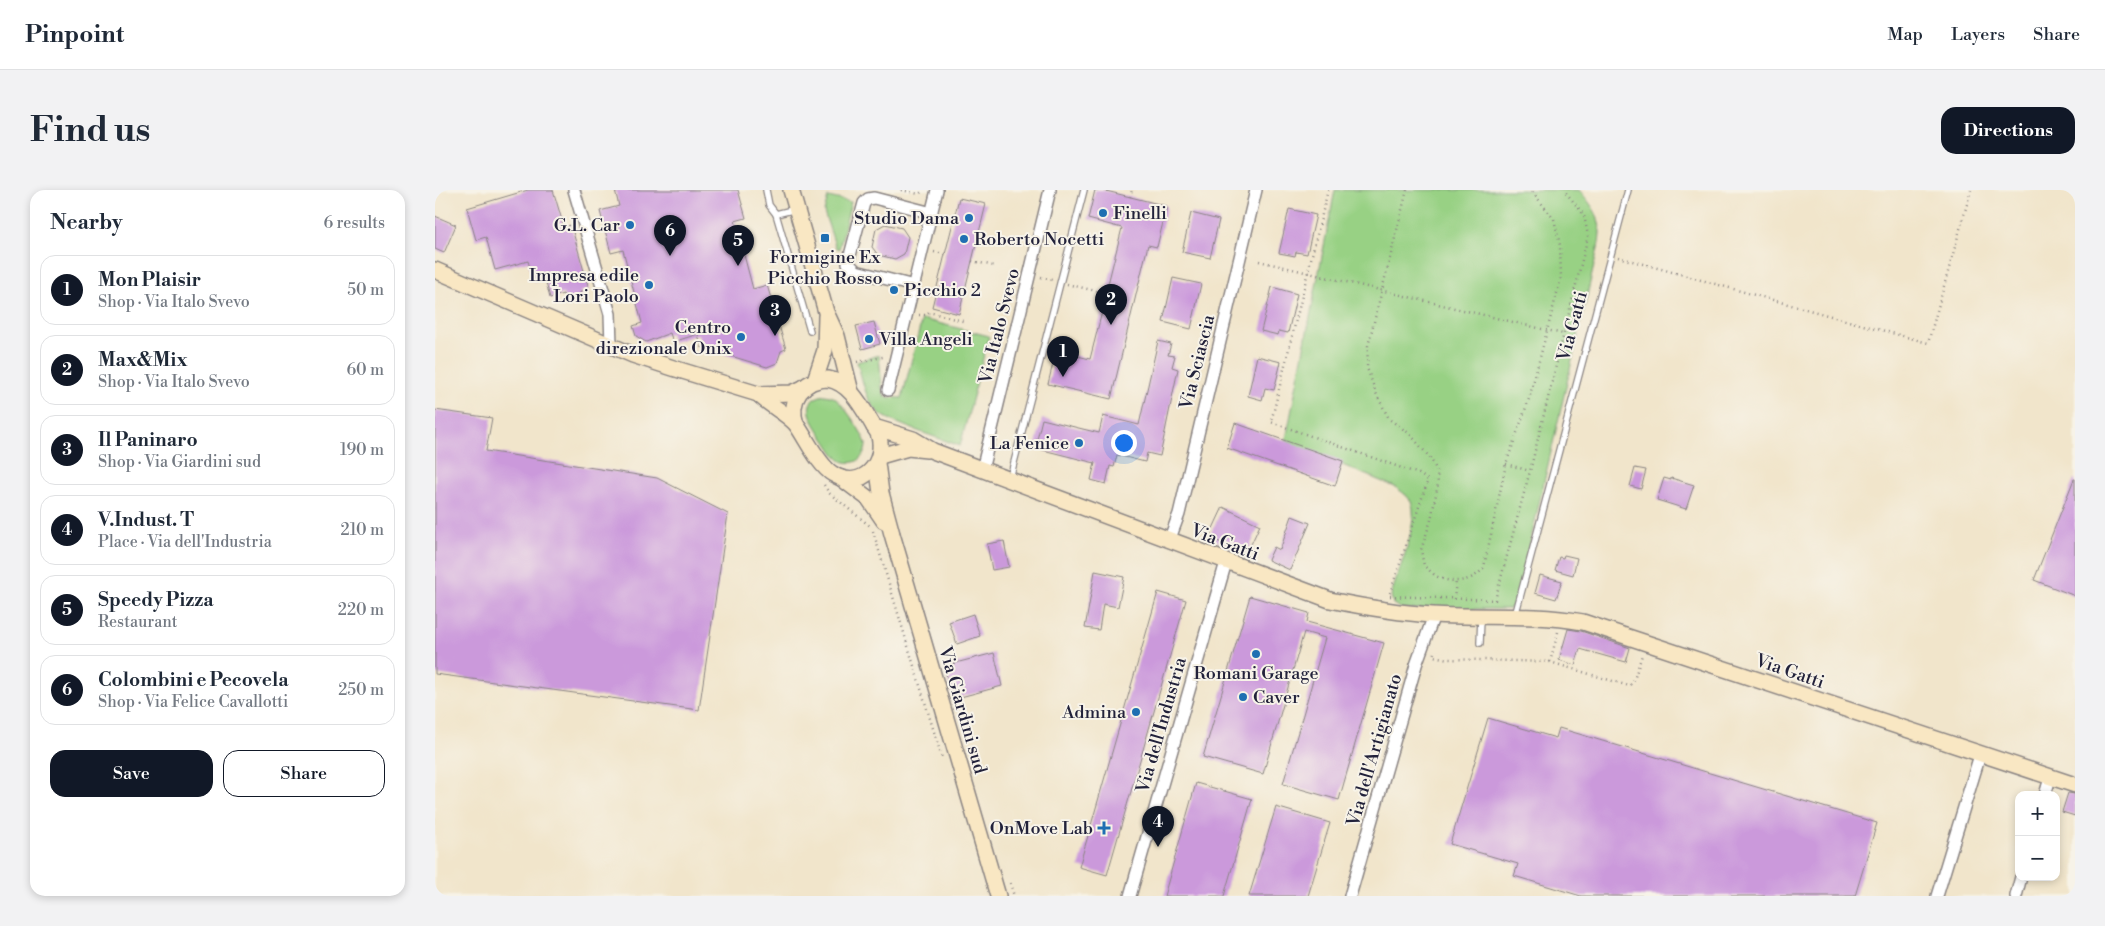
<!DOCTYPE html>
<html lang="en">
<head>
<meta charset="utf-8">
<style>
  :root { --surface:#fff; --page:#f2f2f3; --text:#1f2937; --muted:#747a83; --line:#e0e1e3; --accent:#111827 }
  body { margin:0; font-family:"Libre Bodoni",serif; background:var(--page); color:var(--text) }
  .controls { position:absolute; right:15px; bottom:15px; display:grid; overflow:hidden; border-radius:10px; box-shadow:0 2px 8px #0003 }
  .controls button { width:45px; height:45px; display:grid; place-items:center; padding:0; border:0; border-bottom:1px solid var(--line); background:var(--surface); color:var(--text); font:25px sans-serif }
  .you { position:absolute; left:688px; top:252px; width:18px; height:18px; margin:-12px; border:4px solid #fff; border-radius:50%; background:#1a73e8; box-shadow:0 0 0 8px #1a73e833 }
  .badge { display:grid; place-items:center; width:32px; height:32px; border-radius:50%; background:var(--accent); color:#fff; font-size:16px; font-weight:700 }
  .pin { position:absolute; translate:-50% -41px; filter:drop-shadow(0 1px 2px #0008) }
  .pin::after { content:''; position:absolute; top:26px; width:18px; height:15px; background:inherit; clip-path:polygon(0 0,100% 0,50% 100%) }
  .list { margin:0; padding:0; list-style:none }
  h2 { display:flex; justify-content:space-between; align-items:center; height:65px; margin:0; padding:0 20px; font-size:21px }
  h2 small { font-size:16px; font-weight:400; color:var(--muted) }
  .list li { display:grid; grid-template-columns:32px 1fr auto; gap:15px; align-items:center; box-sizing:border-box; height:70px; margin:0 10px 10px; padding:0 10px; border:1px solid var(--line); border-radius:15px }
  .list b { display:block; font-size:19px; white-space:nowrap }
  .list p { margin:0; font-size:16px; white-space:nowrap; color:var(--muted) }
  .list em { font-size:16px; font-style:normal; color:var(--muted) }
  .actions { display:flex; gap:10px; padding:15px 20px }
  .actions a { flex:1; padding:11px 0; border:1px solid var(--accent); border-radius:15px; text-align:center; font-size:18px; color:var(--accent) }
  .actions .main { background:var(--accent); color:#fff }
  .map { position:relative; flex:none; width:1640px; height:706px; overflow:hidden; border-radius:15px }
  header { display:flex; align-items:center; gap:30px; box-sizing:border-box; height:70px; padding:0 25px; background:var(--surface); border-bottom:1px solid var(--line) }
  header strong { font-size:24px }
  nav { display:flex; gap:28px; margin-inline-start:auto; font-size:18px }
  .intro { display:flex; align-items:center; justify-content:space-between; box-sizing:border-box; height:120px; padding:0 30px }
  h1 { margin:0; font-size:35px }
  .button { padding:12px 22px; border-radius:15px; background:var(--accent); color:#fff; font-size:18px; font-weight:700 }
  main { display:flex; gap:30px; padding:0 30px }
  aside { flex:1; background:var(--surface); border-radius:15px; box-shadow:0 2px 8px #0003 }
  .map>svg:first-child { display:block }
  .green { fill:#98d184; stroke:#5d7a60 }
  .building { fill:#cb99db }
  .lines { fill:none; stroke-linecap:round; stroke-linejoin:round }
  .lane-casing { stroke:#8a8483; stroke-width:8 }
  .street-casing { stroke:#8a8483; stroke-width:14 }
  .secondary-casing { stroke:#8a8483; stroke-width:18 }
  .path { stroke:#8a8483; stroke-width:2.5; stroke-dasharray:1 4; stroke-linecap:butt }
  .lane { stroke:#fff; stroke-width:5.5 }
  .street { stroke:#fff; stroke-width:11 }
  .secondary { stroke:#f9e7c3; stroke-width:15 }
  .poi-dot { fill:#1f6fb2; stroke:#f7f3e8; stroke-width:2 }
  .labels { text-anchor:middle; stroke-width:4; stroke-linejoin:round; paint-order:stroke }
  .poi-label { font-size:18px; fill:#22223b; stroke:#f7f3e8; text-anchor:end }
  .street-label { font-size:18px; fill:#22223b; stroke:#f7f3e8 }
</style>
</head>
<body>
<header>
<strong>Pinpoint</strong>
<nav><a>Map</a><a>Layers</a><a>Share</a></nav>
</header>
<div class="intro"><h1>Find us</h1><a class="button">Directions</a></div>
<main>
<aside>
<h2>Nearby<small>6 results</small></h2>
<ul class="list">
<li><span class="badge">1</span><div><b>Mon Plaisir</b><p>Shop · Via Italo Svevo</p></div><em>50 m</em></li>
<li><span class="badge">2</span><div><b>Max&amp;Mix</b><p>Shop · Via Italo Svevo</p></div><em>60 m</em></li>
<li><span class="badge">3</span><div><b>Il Paninaro</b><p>Shop · Via Giardini sud</p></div><em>190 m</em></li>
<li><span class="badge">4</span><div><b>V.Indust. T</b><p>Place · Via dell'Industria</p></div><em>210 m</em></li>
<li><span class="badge">5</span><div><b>Speedy Pizza</b><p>Restaurant</p></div><em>220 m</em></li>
<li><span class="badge">6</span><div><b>Colombini e Pecovela</b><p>Shop · Via Felice Cavallotti</p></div><em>250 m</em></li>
</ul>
<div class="actions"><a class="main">Save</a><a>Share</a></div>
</aside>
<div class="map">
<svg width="1640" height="706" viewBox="0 0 1640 706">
  <rect width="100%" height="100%" fill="#f7f3e8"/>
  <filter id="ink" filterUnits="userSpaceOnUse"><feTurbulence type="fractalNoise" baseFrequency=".02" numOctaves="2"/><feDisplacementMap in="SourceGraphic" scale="10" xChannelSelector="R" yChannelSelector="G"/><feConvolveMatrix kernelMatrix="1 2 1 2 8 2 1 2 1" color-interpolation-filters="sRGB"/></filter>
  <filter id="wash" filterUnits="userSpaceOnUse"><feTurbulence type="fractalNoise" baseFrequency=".0096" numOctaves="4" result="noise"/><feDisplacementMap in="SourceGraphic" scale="20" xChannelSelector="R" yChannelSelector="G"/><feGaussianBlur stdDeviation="1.12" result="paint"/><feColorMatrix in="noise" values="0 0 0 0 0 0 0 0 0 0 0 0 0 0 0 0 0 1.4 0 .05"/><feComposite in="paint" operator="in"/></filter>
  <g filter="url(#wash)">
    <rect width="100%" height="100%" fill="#f1e5cb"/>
    <g class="green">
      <path d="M900,0H1144C1161,20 1169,31 1163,58L1083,405L1075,419H967L958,414L956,405C963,382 983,335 977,314C974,306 967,302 960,297L857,254L851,249Z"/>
      <path d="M393,7L416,12L404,59L401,58L389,22Z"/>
      <path d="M487,129L554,146L525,256C507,249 455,233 443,222C430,210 427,187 422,172L444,165L447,198L450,207L467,208Z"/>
      <path d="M390,205C394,206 398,206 401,209C408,214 430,246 431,254C431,261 428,267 422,271C417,273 412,273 407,271C400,267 395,257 390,250C381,236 360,210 390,205Z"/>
    </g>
    <g id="blocks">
      <g class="building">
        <path d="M93,0H118L129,37L136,35L154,99L145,102L147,109L131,113L128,104L115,108L110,89L99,92L93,71L60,80L51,47L41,50L32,18Z"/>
        <path d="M180,0H303L311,28L300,31L318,99L332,95L351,159L346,161L342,173L332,177L266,157L263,144L238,152L235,143L211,152L201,146L198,136L207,133L188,60L176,63L165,21L184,16Z"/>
        <path d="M660,0H667L732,16L722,57L713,55L676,209L613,194L621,161L655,169L670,110L665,102L672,98L687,38L653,29Z"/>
        <path d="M524,8L551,14L524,124L497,117Z"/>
        <path d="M854,19L881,25L872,64L861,62L860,66L844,63Z"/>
        <path d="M756,23L784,30L775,68L747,62Z"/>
        <path d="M0,26L21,35L9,63L0,59Z"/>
        <path d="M450,34L467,38L473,47L469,64L460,69L443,65L437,57L441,39Z"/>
        <path d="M738,88L766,94L756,139L728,132Z"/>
        <path d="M837,97L862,104L853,143L844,141L843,145L826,141Z"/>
        <path d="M439,132L445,154L427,159L421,136Z"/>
        <path d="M723,151L736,154L733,165L740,166L737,177L743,179L725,266L712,263L710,272L682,265L679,277L675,276L671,294L656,290L660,273L600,258L607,229L664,243L668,226L704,235Z"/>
        <path d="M822,166L846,172L839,200L830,198L827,210L813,206Z"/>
        <path d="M0,220L57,228L51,261L222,288L293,324L264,520L0,484Z"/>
        <path d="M800,233L908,271L900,296L792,258Z"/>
        <path d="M1200,278L1211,280L1206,299L1195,296Z"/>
        <path d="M1229,288L1236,290V288L1259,295L1251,319L1222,310Z"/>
        <path d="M1639,289H1640V406L1599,390Z"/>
        <path d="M788,317L825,335L811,365L774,347Z"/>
        <path d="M857,326L875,333L855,380L833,370L839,357L845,360Z"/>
        <path d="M569,351L574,377L557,380L552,354Z"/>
        <path d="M1129,365L1142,368L1138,385L1120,380L1124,367L1128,368Z"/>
        <path d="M660,381L689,387L683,417L668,414L664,440L650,438Z"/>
        <path d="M1105,385L1127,391L1121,409L1100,403Z"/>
        <path d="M723,402L751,410L672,685L644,677Z"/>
        <path d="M815,406L874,423L872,432L949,453L904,610L848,594L890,448L869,442L828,584L768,567Z"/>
        <path d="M538,424L545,446L522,454L514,432Z"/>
        <path d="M1133,439L1146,441L1195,458L1191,472L1145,459L1140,475L1124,470Z"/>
        <path d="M559,463L567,496L518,509L509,476Z"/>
        <path d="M1053,528L1121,548L1124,538L1442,633L1420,706H1146L1079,686L1083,674L1015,654Z"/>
        <path d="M761,593L817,609L789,706H729Z"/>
        <path d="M1633,603L1640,604V626L1627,622Z"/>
        <path d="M841,617L895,633L873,706H814Z"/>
      </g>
    </g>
  </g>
  <g filter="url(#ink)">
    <use href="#blocks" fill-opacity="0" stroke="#8a8483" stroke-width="1"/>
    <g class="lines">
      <g class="lane-casing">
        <g id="lane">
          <path d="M331,0L334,15L341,24L375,141"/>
          <path d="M341,24L361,19"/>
          <path d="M575,288L649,0"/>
          <path d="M1080,426L1193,0"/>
          <path d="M1045,453L1046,428"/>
        </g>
      </g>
      <g class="street-casing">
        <g id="street">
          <path d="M139,0L175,124L176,155"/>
          <path d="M479,96L421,81L413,73L429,13L433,9L439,8L497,23"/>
          <path d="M453,200L502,0"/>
          <path d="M547,280L615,0"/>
          <path d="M734,351L744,324L821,0"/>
          <path d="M1610,605L1615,588"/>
          <path d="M695,706L791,372"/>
          <path d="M915,706L981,475L999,425"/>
          <path d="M1502,706L1545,565"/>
          <path d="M1581,706L1586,687"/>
        </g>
      </g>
      <g class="secondary-casing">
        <g id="secondary">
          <path d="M356,0L391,122L402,146L416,202"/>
          <path d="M0,80L198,165L238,178L323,204L357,203L368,198"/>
          <path d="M393,189C418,193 430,224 443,243C453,272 427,302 398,284C384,276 371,248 361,234C353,210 368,189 393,189Z"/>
          <path d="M380,190L390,160L391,126"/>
          <path d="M323,204C335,216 350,222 361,234"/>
          <path d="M439,237L478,249L498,261L895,410C929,417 963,423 998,425C1048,428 1098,423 1148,432L1640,595"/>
          <path d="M445,266L473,258L492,260"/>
          <path d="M442,273L446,303L457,344L563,706"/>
          <path d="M406,288L434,309L449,331"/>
        </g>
      </g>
      <g class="path">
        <path d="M466,0L484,4L489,0"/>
        <path d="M893,0L836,232L984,284L993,290L954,406L1060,410L1095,281L1153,46L1149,25L1129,0"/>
        <path d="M972,0L933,156L932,178L941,203L954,229L975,244L996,269L1002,281L1003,294L996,330L986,360L989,376C993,379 997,383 1001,386C1017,395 1039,392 1049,377L1071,274L1094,209L1126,88L1125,55L1119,29L1096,0"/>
        <path d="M695,7L697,0"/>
        <path d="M499,62L510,64"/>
        <path d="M1183,67L1493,153L1536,0"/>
        <path d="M537,71L559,76"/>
        <path d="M824,71L1128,144"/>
        <path d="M606,87L617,90"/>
        <path d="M632,94L665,102"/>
        <path d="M484,125H491L494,122L531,132"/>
        <path d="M422,172L448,167"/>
        <path d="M1071,274L1095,281"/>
        <path d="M389,295L394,303L435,336"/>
        <path d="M438,341L507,568"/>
        <path d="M1019,409L1021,391"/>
        <path d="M999,463L998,466L1013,469L1115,472L1194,496L1198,493L1207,465"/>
        <path d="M1115,472L1123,442"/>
        <path d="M575,693L579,706"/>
      </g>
      <use href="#lane" class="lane"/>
      <use href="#street" class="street"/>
      <use href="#secondary" class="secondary"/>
    </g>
  </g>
  <g class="poi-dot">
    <circle cx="668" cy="23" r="5"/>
    <circle cx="534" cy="28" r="5"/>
    <circle cx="195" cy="35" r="5"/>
    <rect x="385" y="43" width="10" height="10" rx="2.5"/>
    <circle cx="529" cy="49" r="5"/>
    <circle cx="214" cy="95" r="5"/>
    <circle cx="459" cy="100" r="5"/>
    <circle cx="306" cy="147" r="5"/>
    <circle cx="434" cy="149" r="5"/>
    <circle cx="644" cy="253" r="5"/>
    <circle cx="821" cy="464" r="5"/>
    <circle cx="808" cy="507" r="5"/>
    <circle cx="701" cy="522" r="5"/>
    <path d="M666.5 630.5h5v5h5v5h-5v5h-5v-5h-5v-5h5z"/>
  </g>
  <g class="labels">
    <g class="poi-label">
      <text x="678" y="29" text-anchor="start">Finelli</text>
      <text x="524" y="34">Studio Dama</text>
      <text x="185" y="41">G.L. Car</text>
      <text x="539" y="55" text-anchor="start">Roberto Nocetti</text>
      <text x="390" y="73" text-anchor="middle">Formigine Ex<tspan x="390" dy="21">Picchio Rosso</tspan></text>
      <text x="204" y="91">Impresa edile<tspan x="204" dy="21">Lori Paolo</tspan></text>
      <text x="469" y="106" text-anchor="start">Picchio 2</text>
      <text x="296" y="143">Centro<tspan x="296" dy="21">direzionale Onix</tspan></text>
      <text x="444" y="155" text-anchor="start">Villa Angeli</text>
      <text x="634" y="259">La Fenice</text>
      <text x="821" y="489" text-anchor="middle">Romani Garage</text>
      <text x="818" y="513" text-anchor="start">Caver</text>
      <text x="691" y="528">Admina</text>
      <text x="658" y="644">OnMove Lab</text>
    </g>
    <g class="street-label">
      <text transform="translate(564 136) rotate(-76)" y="6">Via Italo Svevo</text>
      <text transform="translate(1137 136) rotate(-75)" y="6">Via Gatti</text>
      <text transform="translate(762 172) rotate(-76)" y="6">Via Sciascia</text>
      <text transform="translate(790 352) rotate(21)" y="6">Via Gatti</text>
      <text transform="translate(1355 481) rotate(19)" y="6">Via Gatti</text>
      <text transform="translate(528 520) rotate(74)" y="6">Via Giardini sud</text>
      <text transform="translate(726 535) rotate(-74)" y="6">Via dell'Industria</text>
      <text transform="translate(939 560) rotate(-74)" y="6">Via dell'Artigianato</text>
    </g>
  </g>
</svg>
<div class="controls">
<button>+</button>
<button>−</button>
</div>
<div class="you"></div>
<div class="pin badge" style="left:628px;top:187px">1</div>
<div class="pin badge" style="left:676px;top:135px">2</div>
<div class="pin badge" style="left:340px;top:146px">3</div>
<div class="pin badge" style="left:723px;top:657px">4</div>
<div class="pin badge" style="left:303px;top:76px">5</div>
<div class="pin badge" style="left:235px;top:66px">6</div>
</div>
</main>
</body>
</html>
